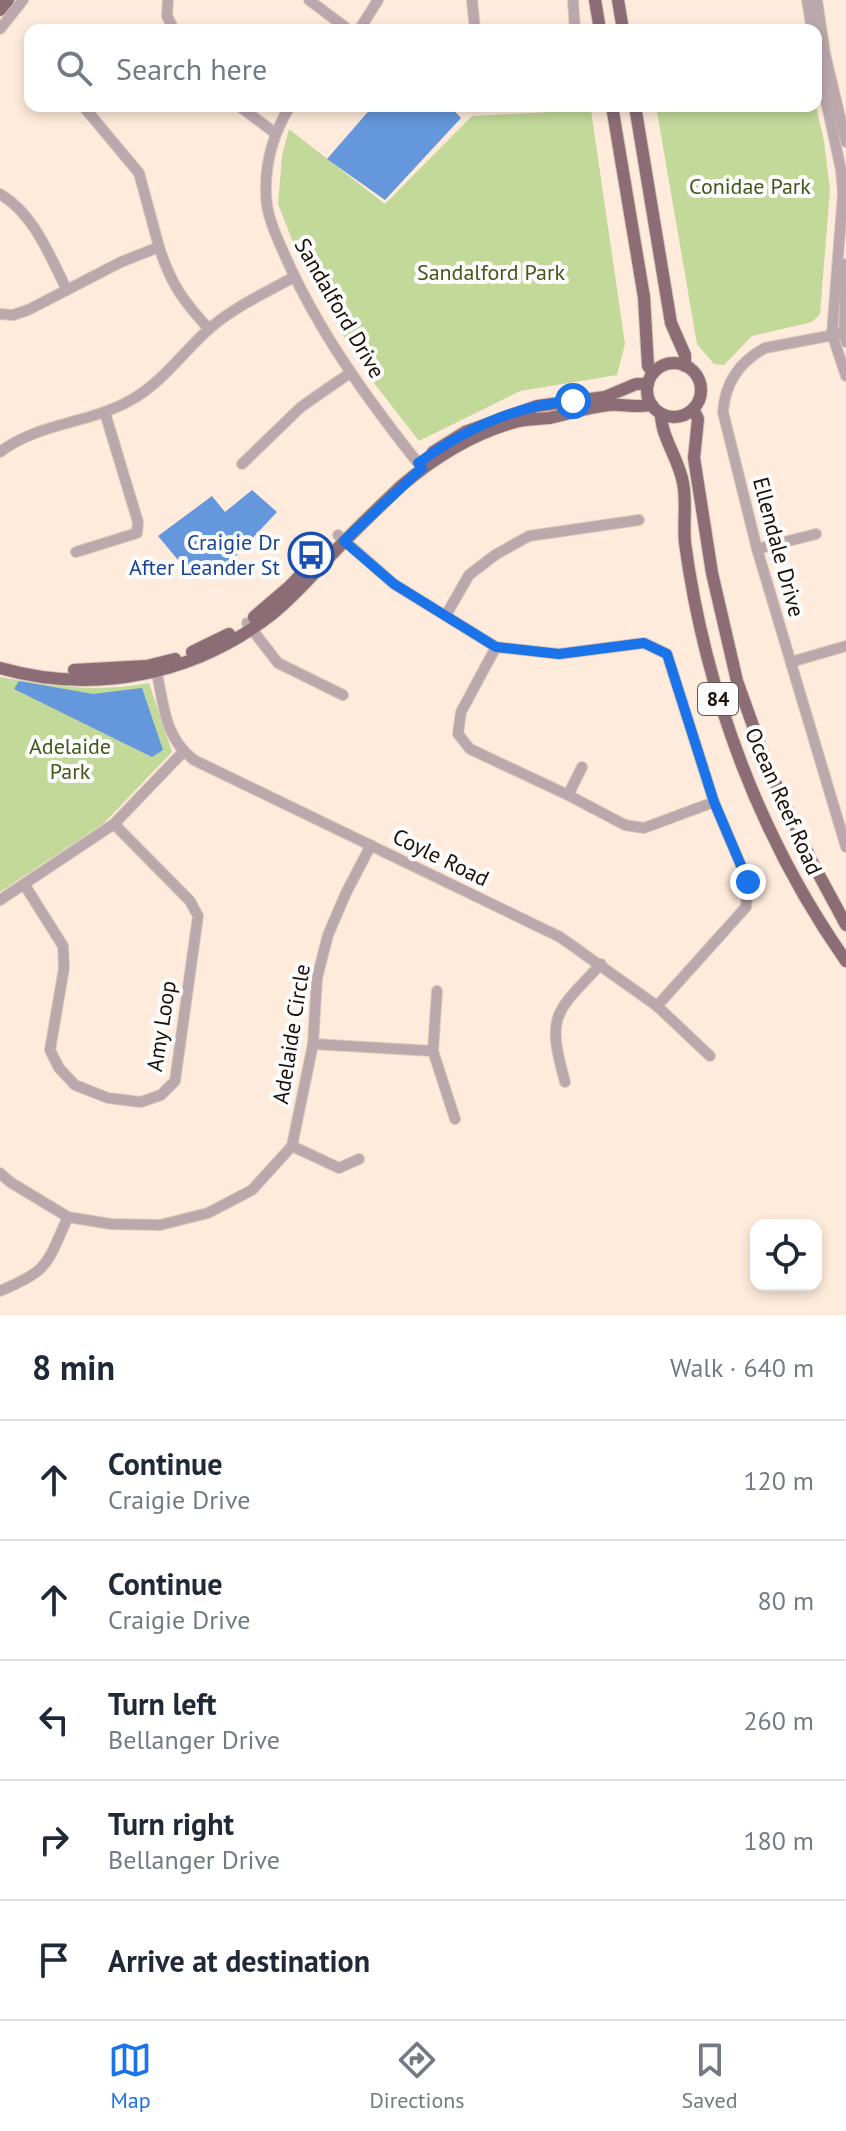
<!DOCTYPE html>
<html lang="en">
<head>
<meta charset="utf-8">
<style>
  :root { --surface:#fff; --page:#f6f6f7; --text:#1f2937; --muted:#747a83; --line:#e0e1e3; --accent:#1a73e8 }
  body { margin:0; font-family:"PT Sans",sans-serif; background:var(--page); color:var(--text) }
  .controls { position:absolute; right:24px; bottom:24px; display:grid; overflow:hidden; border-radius:16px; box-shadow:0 4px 12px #0003 }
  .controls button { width:72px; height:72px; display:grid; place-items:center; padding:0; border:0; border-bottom:2px solid var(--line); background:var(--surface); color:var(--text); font:40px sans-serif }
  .stop { position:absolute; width:24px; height:24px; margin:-18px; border:6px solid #1a73e8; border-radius:50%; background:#fff }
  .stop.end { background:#1a73e8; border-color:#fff; box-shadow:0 2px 8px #0008 }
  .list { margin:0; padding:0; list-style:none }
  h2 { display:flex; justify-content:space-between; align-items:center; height:104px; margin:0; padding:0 32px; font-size:34px }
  h2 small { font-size:26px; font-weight:400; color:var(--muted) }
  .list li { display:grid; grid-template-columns:52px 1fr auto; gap:24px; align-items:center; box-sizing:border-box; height:120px; padding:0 32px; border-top:2px solid var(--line) }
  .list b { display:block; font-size:30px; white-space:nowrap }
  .list p { margin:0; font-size:26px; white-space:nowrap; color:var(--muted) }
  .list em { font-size:26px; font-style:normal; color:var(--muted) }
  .icon { flex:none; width:44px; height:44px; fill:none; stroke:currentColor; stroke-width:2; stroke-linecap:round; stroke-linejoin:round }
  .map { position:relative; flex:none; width:846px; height:1315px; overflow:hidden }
  .search { position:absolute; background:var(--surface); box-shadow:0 4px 12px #0003; left:24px; right:24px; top:24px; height:88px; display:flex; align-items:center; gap:20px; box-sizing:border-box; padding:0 28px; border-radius:16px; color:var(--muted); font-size:30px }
  .sheet { height:704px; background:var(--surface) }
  nav { display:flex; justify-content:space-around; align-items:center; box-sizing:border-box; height:112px; border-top:2px solid var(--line); background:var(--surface); font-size:22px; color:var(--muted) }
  nav a { display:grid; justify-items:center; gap:4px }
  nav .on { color:var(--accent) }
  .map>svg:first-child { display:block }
  .green { fill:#c2d99a }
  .water { fill:#6497dc }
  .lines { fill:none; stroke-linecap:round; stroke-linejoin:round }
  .minor-casing { stroke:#dac8b9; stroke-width:12 }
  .major-casing { stroke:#dac8b9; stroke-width:14 }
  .minor { stroke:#baa8ad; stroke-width:10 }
  .major { stroke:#8c6d76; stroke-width:12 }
  .route { stroke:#1a73e8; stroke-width:10 }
  .labels { text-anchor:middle; stroke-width:8; stroke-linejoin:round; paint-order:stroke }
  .shield { fill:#fcfcfc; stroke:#5e5650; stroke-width:2 }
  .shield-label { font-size:20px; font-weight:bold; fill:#1a0f06 }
  .park-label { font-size:22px; fill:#44571a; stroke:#fcfcfc }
  .street-label { font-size:22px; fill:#1a0f06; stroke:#fcfcfc }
  .transit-label { font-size:22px; fill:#164399; stroke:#fcfcfc; text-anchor:end }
</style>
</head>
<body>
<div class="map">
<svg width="846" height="1315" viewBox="0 0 846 1315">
  <rect width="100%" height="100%" fill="#feebdb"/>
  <g class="green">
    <path d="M656,106H816L824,141L830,190L820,314L812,322L752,336L724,365L714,364L697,344Z"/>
    <path d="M591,110L625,344L617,375L520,391L419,441L360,365L300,260L278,204L282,156L289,129L385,204L472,116Z"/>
    <path d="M0,677C52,686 96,693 149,683L172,752L103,824L0,892Z"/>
  </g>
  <g class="water">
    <path d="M373,106H450L461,118L385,200L327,159Z"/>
    <path d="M252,490L277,512L232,560L193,578L158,536L212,496L225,512Z"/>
    <path d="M19,681L93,694L142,688L163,750L152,757L14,689Z"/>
  </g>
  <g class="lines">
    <g class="minor-casing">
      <g id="minor">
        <path d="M168,0L167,16L174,30"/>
        <path d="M309,0L349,30"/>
        <path d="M472,0L475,30"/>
        <path d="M573,0L575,30"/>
        <path d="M807,0L812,30"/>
        <path d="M817,0L825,54L846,142"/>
        <path d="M0,29L23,0"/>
        <path d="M359,30L378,0"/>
        <path d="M816,55L841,170L843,193L832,334L846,376"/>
        <path d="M83,106L139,173L159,247"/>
        <path d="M239,106L275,133"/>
        <path d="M290,106C274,132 265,163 266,194C266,215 277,238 286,258C320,334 370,403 422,468"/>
        <path d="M0,194C35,215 49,255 67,290"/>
        <path d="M846,264L844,333L846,342"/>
        <path d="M0,314L13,315L28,310L121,262L159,247C171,284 183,301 209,329"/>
        <path d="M844,333L765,348C739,362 725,383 723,412L757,549L846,847"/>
        <path d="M0,452C40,422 89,424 131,400C162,383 183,352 209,329C234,307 265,293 294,277"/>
        <path d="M242,464L301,407L350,373"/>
        <path d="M338,535L394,584L496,647L559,654L644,643L667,654L714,802L748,882L746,907L657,1006"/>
        <path d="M757,549L816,534"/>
        <path d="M76,552L137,533L138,522L105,413"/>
        <path d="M446,615L469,575L495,555L529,536L639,520"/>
        <path d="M247,623L278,663L343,695"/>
        <path d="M496,647L461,712L458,734L470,749L568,795L625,825L644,828L714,802"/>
        <path d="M791,662L846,646"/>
        <path d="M155,665C164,700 162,736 194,760L560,937L657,1006L710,1056"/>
        <path d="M568,795L582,767"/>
        <path d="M24,884L63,946L64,968L50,1050L59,1068L75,1085L108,1098L141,1102L161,1095L175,1081L198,916L190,901L114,824"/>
        <path d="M0,900L114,824L183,752"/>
        <path d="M437,991L433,1051L455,1119"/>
        <path d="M313,1044L433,1051"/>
        <path d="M565,1082C546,1014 555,1013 601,964"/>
        <path d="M292,1146L339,1168L359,1159"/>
        <path d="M0,1173L10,1182L68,1217L111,1224L160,1225L208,1213L252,1190L292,1146L313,1044L317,978L328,935L346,893L371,845"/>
        <path d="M0,1291C50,1270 46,1265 68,1217"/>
      </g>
    </g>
    <g class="major-casing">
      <g id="major">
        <path d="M595,0L600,30"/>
        <path d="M618,0L623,30"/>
        <path d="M0,10L8,0"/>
        <path d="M612,106L644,297L648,366L653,373"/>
        <path d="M635,106L671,323L685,355V366"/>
        <circle cx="674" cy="390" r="27"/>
        <path d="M693,409L698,419L694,458L712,573L737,681L767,765L812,862L846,925"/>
        <path d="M661,414C661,437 679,459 683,483C687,503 683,523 685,543C705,691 760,839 846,961"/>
        <path d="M433,452L465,432L537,406L605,397L636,384H648"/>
        <path d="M254,617L290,586L327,547"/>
        <path d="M192,652L229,634"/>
        <path d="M0,668C94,695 194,675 271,615C295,596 315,572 336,550C357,528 379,507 401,486C435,457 475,432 519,421C529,419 539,419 549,418C569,414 588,407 609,405C623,404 638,408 652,405"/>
        <path d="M74,670L147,666L175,659"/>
      </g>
    </g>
    <use href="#minor" class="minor"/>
    <use href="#major" class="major"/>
  </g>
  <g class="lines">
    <path class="route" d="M573,401C517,404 463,431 418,463L422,468L344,541L394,584L496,647L559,654L644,643L667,654L714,802L748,882"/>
  </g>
  <defs>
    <g id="bus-ring" transform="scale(2.3)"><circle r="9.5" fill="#fcfcfc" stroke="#1a4fb4" stroke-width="1.5"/><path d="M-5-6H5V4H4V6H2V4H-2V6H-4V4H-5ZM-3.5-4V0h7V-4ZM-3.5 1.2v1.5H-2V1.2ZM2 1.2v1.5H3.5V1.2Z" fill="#1a4fb4"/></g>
  </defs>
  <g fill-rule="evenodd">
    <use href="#bus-ring" x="311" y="555"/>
  </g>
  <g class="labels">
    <rect class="shield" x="698" y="683" width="40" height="32" rx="6"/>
    <g class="shield-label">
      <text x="718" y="706">84</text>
    </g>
    <g class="park-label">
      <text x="750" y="194">Conidae Park</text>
      <text x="491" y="280">Sandalford Park</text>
      <text x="70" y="754">Adelaide<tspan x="70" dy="25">Park</tspan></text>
    </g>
    <g class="street-label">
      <text transform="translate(340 308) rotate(60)" y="8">Sandalford Drive</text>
      <text transform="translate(779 547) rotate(75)" y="8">Ellendale Drive</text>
      <text transform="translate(784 801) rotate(66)" y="8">Ocean Reef Road</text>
      <text transform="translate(441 857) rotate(26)" y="8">Coyle Road</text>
      <text transform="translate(161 1026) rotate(-81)" y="8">Amy Loop</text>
      <text transform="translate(291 1034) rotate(-81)" y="8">Adelaide Circle</text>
    </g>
    <g class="transit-label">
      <text x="280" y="550">Craigie Dr<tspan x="280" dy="25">After Leander St</tspan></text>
    </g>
  </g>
</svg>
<div class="controls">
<button><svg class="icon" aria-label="locate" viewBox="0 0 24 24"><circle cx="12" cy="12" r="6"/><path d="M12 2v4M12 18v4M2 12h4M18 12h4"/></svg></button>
</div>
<div class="stop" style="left:573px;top:401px"></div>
<div class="stop end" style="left:748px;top:882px"></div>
<div class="search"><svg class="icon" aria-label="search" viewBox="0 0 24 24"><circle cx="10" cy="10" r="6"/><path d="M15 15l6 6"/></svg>Search here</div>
</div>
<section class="sheet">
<h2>8 min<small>Walk · 640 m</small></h2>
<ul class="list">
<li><svg class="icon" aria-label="ahead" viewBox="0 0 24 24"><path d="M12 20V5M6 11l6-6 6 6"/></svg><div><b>Continue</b><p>Craigie Drive</p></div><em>120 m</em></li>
<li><svg class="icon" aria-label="ahead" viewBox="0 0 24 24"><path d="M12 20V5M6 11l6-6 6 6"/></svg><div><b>Continue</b><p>Craigie Drive</p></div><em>80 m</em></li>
<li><svg class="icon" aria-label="left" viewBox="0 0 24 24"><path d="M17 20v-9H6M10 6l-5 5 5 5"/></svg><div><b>Turn left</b><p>Bellanger Drive</p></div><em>260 m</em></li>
<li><svg class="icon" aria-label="right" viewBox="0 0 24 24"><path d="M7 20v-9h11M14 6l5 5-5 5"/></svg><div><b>Turn right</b><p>Bellanger Drive</p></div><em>180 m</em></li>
<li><svg class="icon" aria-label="arrive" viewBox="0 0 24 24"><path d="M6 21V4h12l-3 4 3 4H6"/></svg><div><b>Arrive at destination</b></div></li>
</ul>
</section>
<nav>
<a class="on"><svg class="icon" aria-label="map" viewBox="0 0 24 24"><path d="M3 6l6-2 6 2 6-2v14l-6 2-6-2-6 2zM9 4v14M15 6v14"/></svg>Map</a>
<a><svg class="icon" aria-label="directions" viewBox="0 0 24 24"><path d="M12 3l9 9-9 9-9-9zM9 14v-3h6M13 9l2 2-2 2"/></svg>Directions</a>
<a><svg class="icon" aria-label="saved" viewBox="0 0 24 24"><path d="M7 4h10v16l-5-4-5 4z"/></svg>Saved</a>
</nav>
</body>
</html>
